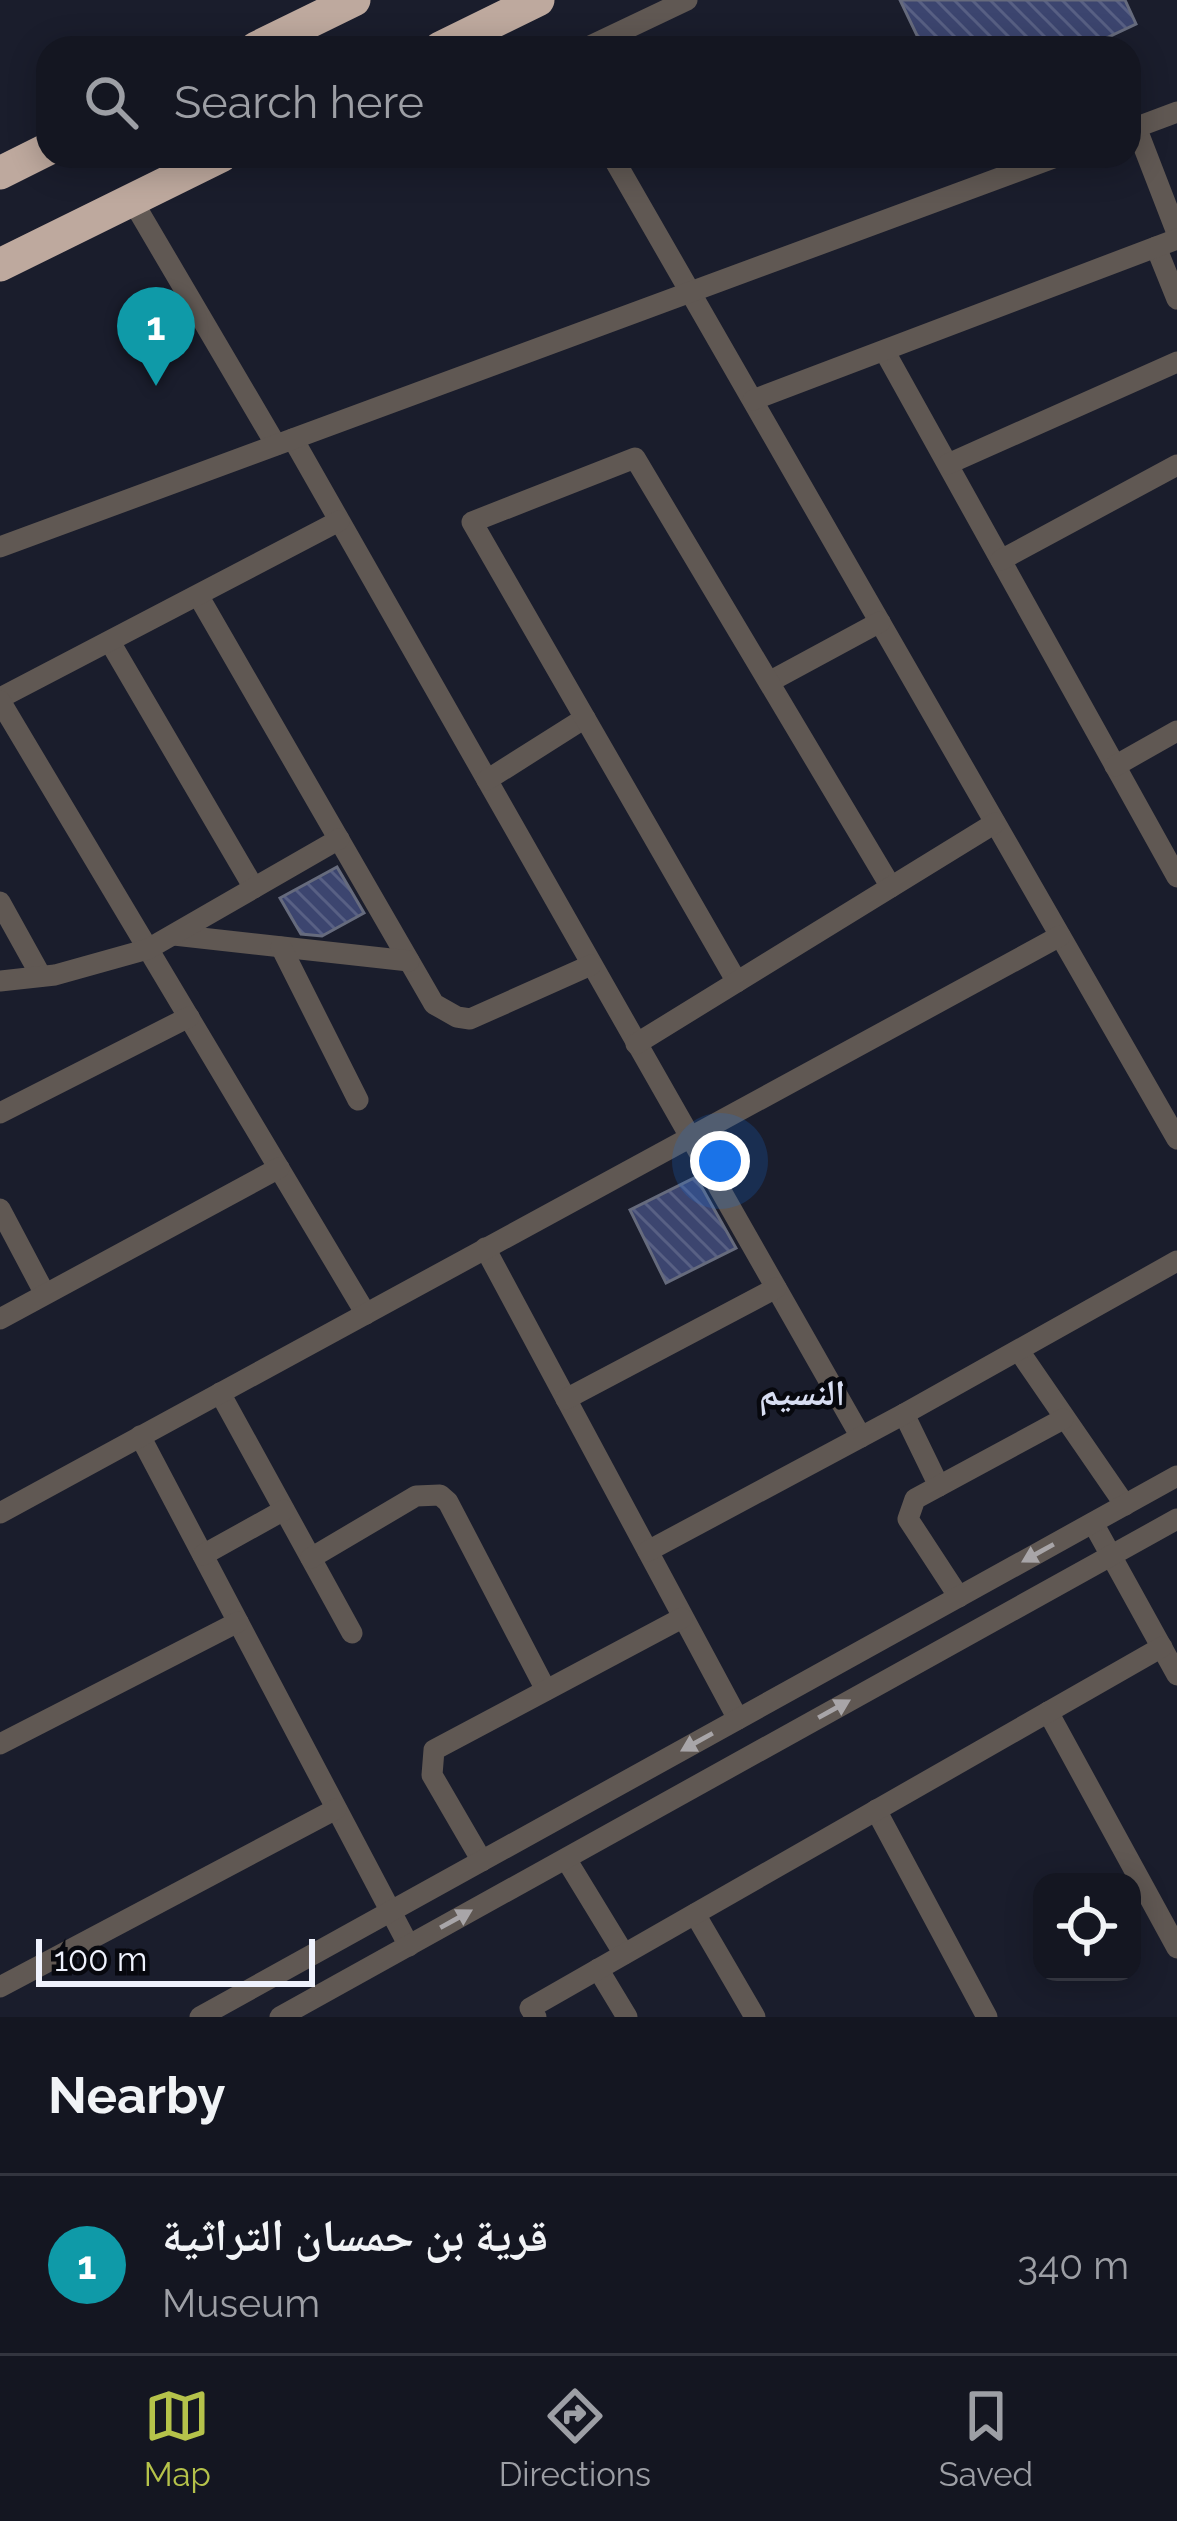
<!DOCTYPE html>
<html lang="en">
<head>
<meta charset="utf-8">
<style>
  :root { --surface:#141621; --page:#1d1f2a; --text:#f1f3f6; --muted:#9d9fa5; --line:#33353f; --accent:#b5c24a }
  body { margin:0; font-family:Raleway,"Noto Naskh Arabic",sans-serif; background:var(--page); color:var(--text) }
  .controls { position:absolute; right:36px; bottom:36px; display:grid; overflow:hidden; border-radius:24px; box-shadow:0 6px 30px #0003 }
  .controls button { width:108px; height:108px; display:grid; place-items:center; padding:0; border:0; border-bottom:3px solid var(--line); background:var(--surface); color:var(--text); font:60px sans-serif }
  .scale { position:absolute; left:36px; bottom:30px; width:279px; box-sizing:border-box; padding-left:12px; border:6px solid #eff2fd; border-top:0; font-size:33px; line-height:42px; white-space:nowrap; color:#eff2fd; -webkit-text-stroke:9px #07080e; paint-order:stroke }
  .you { position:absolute; left:720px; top:1161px; width:42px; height:42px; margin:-30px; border:9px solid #fff; border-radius:50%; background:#1a73e8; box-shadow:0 0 0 18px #1a73e833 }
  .badge { display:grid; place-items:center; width:78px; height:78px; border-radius:50%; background:var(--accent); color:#fff; font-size:39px; font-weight:700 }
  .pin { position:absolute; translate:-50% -99px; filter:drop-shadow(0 3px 6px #0008) }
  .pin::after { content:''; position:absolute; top:63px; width:42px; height:36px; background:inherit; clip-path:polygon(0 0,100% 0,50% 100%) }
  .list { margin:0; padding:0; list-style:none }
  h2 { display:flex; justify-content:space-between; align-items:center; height:156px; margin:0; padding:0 48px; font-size:51px }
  h2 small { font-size:39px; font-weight:400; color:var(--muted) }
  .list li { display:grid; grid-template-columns:78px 1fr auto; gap:36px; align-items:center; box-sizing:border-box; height:180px; padding:0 48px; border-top:3px solid var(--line) }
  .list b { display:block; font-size:45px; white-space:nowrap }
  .list p { margin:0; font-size:39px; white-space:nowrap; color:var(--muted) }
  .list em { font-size:39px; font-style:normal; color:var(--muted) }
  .icon { flex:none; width:66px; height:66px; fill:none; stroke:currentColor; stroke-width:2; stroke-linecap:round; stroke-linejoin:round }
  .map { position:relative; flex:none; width:1177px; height:2017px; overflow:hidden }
  .search { position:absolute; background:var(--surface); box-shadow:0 6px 30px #0003; left:36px; right:36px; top:36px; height:132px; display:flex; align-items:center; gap:30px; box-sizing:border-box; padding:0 42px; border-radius:36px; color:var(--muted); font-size:45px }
  .sheet { height:336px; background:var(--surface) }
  nav { display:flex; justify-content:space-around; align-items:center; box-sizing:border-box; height:168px; border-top:3px solid var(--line); background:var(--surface); font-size:33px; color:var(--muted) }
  nav a { display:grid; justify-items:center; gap:6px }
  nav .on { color:var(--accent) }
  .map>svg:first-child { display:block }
  .building { fill:url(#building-back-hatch); stroke:#666b7d; stroke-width:3 }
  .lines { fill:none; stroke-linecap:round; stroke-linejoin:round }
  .minor { stroke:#605853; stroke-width:21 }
  .highway { stroke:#bea99e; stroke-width:33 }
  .oneway { fill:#a8a5a8 }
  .labels { text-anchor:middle; stroke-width:9; stroke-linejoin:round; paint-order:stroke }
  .neighbourhood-label { font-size:36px; font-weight:bold; fill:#d7ddf1; stroke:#07080e }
</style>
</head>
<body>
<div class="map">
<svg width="1177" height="2017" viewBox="0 0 1177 2017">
  <defs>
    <pattern id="building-back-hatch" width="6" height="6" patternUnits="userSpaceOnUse" patternTransform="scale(3)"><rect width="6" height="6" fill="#3c456f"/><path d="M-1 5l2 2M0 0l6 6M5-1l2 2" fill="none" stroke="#586084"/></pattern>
  </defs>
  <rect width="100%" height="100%" fill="#1a1d2c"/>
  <g class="building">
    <path d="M900,0H1125L1136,24L1085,48H923Z"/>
    <path d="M337,867L364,913L322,936L301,934L280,898Z"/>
    <path d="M696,1177L736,1248L666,1283L630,1210Z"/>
  </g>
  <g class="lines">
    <g class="minor">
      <path d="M586,48L687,0"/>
      <path d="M1136,127L1177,233"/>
      <path d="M1129,130L1177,112"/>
      <path d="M612,156L1177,1139"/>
      <path d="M132,200L276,445"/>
      <path d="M1156,247L1177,299"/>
      <path d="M885,352L1177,877"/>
      <path d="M753,400L1177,239"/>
      <path d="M293,439L861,1437"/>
      <path d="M948,464L1177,362"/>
      <path d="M0,547L1059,156"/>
      <path d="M1001,560L1177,465"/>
      <path d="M199,597L434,1004L457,1017L470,1019L591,965"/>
      <path d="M110,642L254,888"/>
      <path d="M769,682L880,622"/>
      <path d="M0,698L339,521"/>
      <path d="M0,701L366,1314"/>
      <path d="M1115,766L1177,731"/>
      <path d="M487,780L585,718"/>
      <path d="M0,902L41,976"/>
      <path d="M174,935L409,961"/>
      <path d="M281,947L358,1100"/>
      <path d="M0,981L55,975L148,949L339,839"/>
      <path d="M737,982L472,522L635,458L891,887"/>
      <path d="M636,1044L995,823"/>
      <path d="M0,1113L189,1017"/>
      <path d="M0,1209L45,1294"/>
      <path d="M485,1248L738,1719"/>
      <path d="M0,1319L279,1168"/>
      <path d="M1019,1351L1125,1505"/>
      <path d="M220,1393L352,1633"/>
      <path d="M566,1399L776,1288"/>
      <path d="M904,1414L939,1486"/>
      <path d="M140,1436L409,1946"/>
      <path d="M0,1513L1060,936"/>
      <path d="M1093,1523L1177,1675"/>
      <path d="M648,1551L904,1414L1177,1261"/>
      <path d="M203,1555L284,1510"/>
      <path d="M311,1558L416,1496L440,1495L448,1502L546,1690"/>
      <path d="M959,1597L908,1519L915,1499L1063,1419"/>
      <path d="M1048,1712L1177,1948"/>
      <path d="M0,1744L238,1622"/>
      <path d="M876,1810L987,2017"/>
      <path d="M566,1859L624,1954"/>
      <path d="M482,1861L432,1775L434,1750L682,1618"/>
      <path d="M695,1914L755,2017"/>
      <path d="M598,1969L627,2017"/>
      <path d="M0,1987L336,1809"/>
      <path d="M200,2017L1177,1476"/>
      <path d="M280,2017L1177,1519"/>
      <path d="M536,2017L530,2008L1162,1647"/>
    </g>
    <g class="highway">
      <path d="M256,48L354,0"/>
      <path d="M440,48L538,0"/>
      <path d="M0,173L48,149"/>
      <path d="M0,265L221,156"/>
    </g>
  </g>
  <defs><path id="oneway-solid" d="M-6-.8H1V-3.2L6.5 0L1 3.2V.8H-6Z" transform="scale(3)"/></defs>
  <g class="oneway">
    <use href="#oneway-solid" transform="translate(1038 1553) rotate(151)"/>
    <use href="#oneway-solid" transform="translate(834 1709) rotate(-29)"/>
    <use href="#oneway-solid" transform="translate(697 1742) rotate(151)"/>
    <use href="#oneway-solid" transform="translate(456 1919) rotate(-29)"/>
  </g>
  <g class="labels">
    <g class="neighbourhood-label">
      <text x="802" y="1405">النسيم</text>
    </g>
  </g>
</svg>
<div class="controls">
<button><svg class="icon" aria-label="locate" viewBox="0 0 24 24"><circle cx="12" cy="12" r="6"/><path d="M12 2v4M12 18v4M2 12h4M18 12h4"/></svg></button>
</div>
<div class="scale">100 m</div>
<div class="you"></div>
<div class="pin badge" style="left:156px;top:386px;background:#0f9aa8">1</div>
<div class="search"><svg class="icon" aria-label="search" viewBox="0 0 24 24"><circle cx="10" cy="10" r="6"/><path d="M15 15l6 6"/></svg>Search here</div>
</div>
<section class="sheet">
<h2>Nearby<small></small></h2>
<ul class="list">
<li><span class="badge" style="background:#0f9aa8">1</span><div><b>قرية بن حمسان التراثية</b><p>Museum</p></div><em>340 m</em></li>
</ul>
</section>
<nav>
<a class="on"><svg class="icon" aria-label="map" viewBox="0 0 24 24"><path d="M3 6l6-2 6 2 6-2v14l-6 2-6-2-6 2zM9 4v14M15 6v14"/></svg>Map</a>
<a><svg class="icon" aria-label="directions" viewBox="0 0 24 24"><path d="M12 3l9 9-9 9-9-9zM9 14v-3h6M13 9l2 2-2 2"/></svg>Directions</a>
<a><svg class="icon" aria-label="saved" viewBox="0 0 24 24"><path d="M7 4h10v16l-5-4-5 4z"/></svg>Saved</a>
</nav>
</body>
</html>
